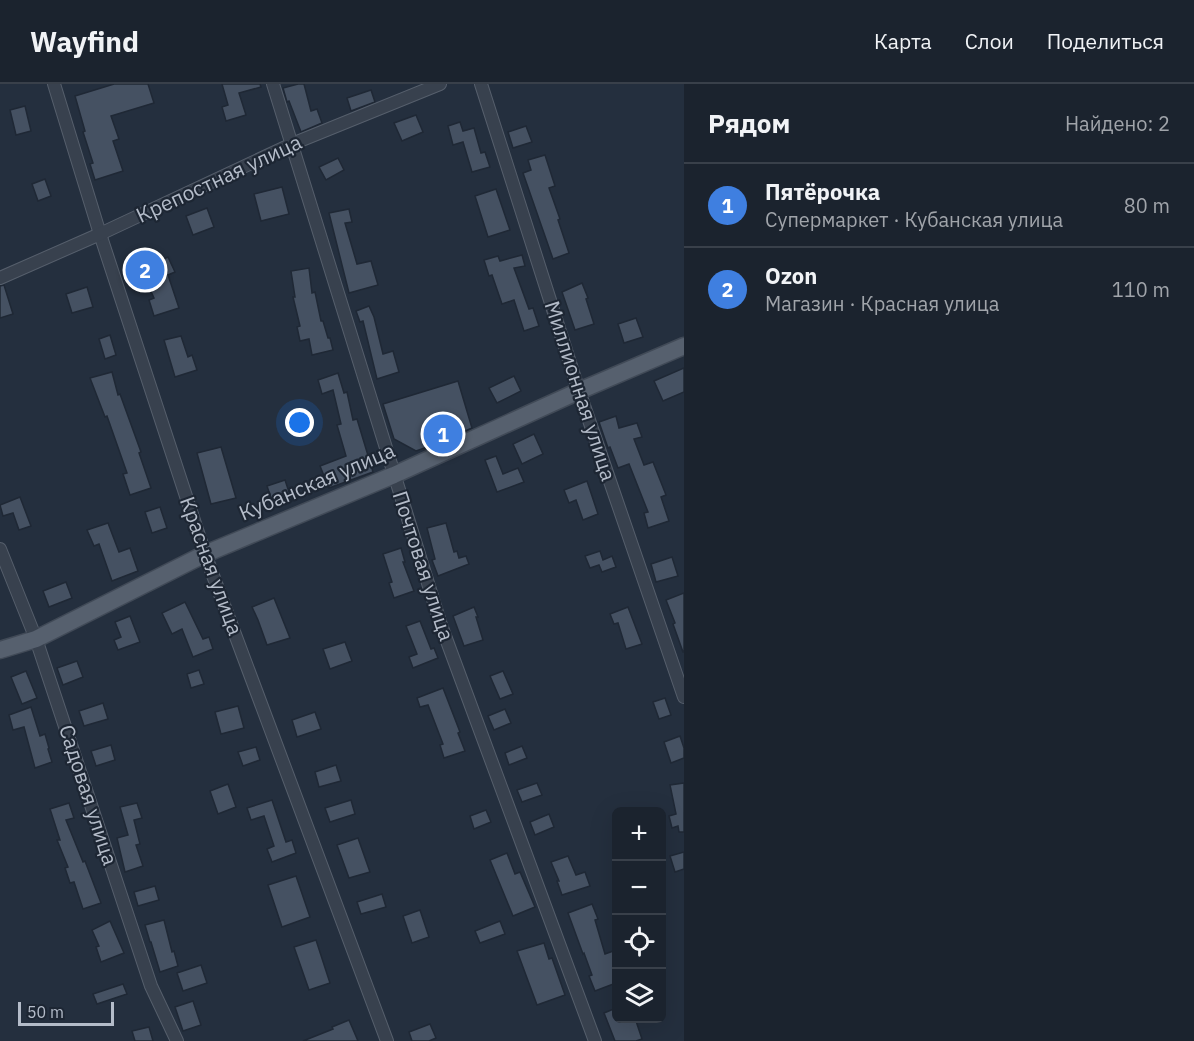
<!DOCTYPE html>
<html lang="ru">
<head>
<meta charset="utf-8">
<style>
  :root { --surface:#1b232e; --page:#242b36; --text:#f1f3f6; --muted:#a0a4aa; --line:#39404a; --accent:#8ab4f8 }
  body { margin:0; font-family:"IBM Plex Sans",sans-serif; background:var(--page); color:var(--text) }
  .controls { position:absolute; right:18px; bottom:18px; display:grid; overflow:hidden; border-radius:9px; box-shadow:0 6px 24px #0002 }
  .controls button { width:54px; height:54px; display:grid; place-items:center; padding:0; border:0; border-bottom:2px solid var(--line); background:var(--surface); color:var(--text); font:30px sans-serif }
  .scale { position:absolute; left:18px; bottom:15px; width:96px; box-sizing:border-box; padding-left:6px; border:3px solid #b4bcc9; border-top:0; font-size:16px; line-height:21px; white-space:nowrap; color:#b4bcc9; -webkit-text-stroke:4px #1d2633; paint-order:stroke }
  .you { position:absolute; left:300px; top:339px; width:21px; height:21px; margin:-15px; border:4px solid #fff; border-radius:50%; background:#1a73e8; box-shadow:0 0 0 9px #1a73e833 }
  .badge { display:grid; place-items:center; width:39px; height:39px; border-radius:50%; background:var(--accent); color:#fff; font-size:20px; font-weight:700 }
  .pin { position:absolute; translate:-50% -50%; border:3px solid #fff; box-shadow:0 2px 6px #0006 }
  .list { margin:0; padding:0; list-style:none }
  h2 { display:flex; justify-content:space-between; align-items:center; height:78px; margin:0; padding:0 24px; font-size:26px }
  h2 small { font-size:20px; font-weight:400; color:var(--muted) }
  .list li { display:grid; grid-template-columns:39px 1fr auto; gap:18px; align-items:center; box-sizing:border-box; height:84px; padding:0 24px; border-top:2px solid var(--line) }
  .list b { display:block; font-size:22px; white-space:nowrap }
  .list p { margin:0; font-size:20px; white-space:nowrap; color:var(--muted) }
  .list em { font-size:20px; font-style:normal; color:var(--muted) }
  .icon { flex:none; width:33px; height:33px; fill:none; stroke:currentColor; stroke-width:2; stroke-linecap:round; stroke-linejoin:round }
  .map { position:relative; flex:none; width:684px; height:957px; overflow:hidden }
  header { display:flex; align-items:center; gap:36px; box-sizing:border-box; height:84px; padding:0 30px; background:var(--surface); border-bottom:2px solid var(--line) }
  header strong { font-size:28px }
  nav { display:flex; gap:33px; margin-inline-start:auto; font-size:21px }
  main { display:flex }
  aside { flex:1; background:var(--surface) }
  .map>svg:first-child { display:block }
  .building { fill:#455162; stroke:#1f2835; stroke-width:1.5 }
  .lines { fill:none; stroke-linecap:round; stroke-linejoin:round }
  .minor-casing { stroke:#565f6c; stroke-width:14 }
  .major-casing { stroke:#414a57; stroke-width:19 }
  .minor { stroke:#38414e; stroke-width:12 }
  .major { stroke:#56606e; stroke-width:16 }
  .labels { text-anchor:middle; stroke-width:4.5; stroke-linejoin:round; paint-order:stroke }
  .street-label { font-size:21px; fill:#b4bcc9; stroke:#1d2633 }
</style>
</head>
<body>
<header>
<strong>Wayfind</strong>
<nav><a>Карта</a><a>Слои</a><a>Поделиться</a></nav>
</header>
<main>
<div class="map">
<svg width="684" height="957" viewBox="0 0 684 957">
  <rect width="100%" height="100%" fill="#242f3e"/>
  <g class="building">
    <path d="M114,0H148L154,19L111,32L119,55L113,57L123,87L95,96L90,80L93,79L83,48L85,47L75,12Z"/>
    <path d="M222,0H260L261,3L239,9L246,31L226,37L222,23L228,21Z"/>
    <path d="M298,0H304L311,27L317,25L322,39L301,48L289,17L287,18L283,4Z"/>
    <path d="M371,6L375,18L351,27L347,14Z"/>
    <path d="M25,22L31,47L16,51L10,26Z"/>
    <path d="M416,31L423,48L402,57L394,39Z"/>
    <path d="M460,38L463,47L474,44L481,69L485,68L490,83L472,88L463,58L453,61L448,42Z"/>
    <path d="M526,42L532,58L513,64L508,48Z"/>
    <path d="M545,71L555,102L549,104L560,135L558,136L569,169L553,175L523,89L531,86L528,76Z"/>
    <path d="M338,74L344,86L326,96L319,83Z"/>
    <path d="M45,95L51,112L38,117L32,100Z"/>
    <path d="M282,103L289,130L261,137L254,110Z"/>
    <path d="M496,105L510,146L488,153L475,112Z"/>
    <path d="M207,124L214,143L193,151L186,132Z"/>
    <path d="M349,125L352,138L345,139L357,180L371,177L378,201L349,209L329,129Z"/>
    <path d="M522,171L525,182L514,184L529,225L533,224L539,242L524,247L514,216L502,220L492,191L489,192L484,176L498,172L500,177Z"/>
    <path d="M168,173L175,188L168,191L179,224L154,232L149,216L154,214L141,185Z"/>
    <path d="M309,184L312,209L315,208L321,237H323L328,254H330L333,266L312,271L309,255L300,257L297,243L300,242L293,213H295L291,187Z"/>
    <path d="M582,199L588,214L586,215L594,240L575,246L562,208Z"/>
    <path d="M4,201L13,230L0,234V202Z"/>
    <path d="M87,203L93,223L72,229L66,210Z"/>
    <path d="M369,222L374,233L383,270L393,267L399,288L377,295L363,237L360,238L356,227Z"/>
    <path d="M636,234L643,253L624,259L618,240Z"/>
    <path d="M110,251L116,271L105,275L99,255Z"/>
    <path d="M181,252L188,273L192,271L197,286L175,293L164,256Z"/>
    <path d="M684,284V308L663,317L654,297Z"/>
    <path d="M112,288L118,311L120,310L141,368L139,369L151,404L130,411L123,390L127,389L107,332L105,333L90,294Z"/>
    <path d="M338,289L344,309L347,308L353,336L357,335L373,388L329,404L320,382L346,372L337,341L341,340L333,306L322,310L318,296Z"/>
    <path d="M514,292L521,307L497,319L489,304Z"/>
    <path d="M458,297L472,344L436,360L416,367L394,355L383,320Z"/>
    <path d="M616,332L619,344L637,339L642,353L634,355L644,381L653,378L666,411L661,413L669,437L648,444L644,429L648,428L629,380L618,384L610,363L608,364L599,338Z"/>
    <path d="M534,350L543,370L522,380L513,360Z"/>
    <path d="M221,363L236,414L211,420L197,369Z"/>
    <path d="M496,372L503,390L518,384L524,398L497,408L485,376Z"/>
    <path d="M285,396L292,417L274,423L267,402Z"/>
    <path d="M587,397L598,430L583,436L576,416L569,419L564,406Z"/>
    <path d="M20,413L31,442L19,446L13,429L3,432L0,421Z"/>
    <path d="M160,423L167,444L152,449L145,428Z"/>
    <path d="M108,439L119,468L130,464L138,487L112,497L99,460L94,462L87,446Z"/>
    <path d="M446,439L454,468L457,467L459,474L466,472L469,480L438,492L432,476L435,475L427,444Z"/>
    <path d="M401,464L405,478H403L414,507L394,514L389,499L392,498L383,470Z"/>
    <path d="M600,467L603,476L612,472L616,483L602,488L599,481L590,484L585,472Z"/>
    <path d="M672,473L678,492L656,498L651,480Z"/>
    <path d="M66,498L72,514L49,523L43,507Z"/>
    <path d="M684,509V568H683L673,540L675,539L666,516Z"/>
    <path d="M274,514L290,554L267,561L258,536L252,523Z"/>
    <path d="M185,518L203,555L209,553L213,565L193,573L182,545L172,550L162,529Z"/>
    <path d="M474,523L478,533H476L483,556L464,562L453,532Z"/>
    <path d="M628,523L642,560L626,565L618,539L614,540L610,530Z"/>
    <path d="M130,532L140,558L118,566L114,556L121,553L115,538Z"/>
    <path d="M420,537L431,565L434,564L438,574L413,584L409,573L417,570L406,542Z"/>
    <path d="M345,558L352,577L330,585L323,565Z"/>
    <path d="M77,577L83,593L63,601L57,584Z"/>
    <path d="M199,586L204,600L191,604L187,590Z"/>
    <path d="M26,587L37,614L22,620L11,593Z"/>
    <path d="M503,587L513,610L500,615L490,592Z"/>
    <path d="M443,604L460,648L458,649L465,667L444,674L440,661L443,660L428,621L420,623L417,614Z"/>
    <path d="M665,614L671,631L659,635L653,618Z"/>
    <path d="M103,619L108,635L84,642L79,627Z"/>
    <path d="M238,622L244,644L221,650L215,628Z"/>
    <path d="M31,623L40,652L45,650L49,664L48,665L52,678L35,684L24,643L13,646L9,631Z"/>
    <path d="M505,625L511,639L494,646L488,632Z"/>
    <path d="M315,628L321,645L297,653L292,636Z"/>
    <path d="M680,652L684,664V674L671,679L664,658Z"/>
    <path d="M111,661L115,676L96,682L91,667Z"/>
    <path d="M522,662L527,674L509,681L505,669Z"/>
    <path d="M256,663L260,676L243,682L238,668Z"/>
    <path d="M336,681L341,697L319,703L315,688Z"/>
    <path d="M537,699L542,711L522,718L517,706Z"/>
    <path d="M684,699V748H679L678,742L672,744L669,732L676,730L670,701Z"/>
    <path d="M228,700L236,723L218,730L210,707Z"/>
    <path d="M272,716L286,758L292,756L296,769L272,778L267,765L274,762L264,732L251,736L247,724Z"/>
    <path d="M351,716L355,730L330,738L325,724Z"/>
    <path d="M69,719L74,734L66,736L83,778L85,777L101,819L83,825L74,798L70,799L65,784L68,783L57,756H60L50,725Z"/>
    <path d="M137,719L142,734L134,736L140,760L136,761L143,782L125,788L117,754L128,751L120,723Z"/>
    <path d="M486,726L491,738L474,745L470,732Z"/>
    <path d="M549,730L554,743L535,751L530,738Z"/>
    <path d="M358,754L370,788L349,794L337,761Z"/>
    <path d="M684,768V785L675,788L670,772Z"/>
    <path d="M507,769L515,790L520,788L535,823L513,832L490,776Z"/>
    <path d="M568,772L576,791L585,788L590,802L562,811L557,797H559L551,778Z"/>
    <path d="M296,792L310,833L282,843L268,801Z"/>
    <path d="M155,802L159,816L138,822L134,808Z"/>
    <path d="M382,810L386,823L361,830L357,818Z"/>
    <path d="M592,820L598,835L595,836L605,870L616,866V899L595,907L589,892L592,891L584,869L583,870L568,829Z"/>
    <path d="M420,826L429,853L412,859L403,832Z"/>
    <path d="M164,836L172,868L174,867L178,882L160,888L151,858H150L145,841Z"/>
    <path d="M110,837L124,869L101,878L96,863L99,862L92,846Z"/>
    <path d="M500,837L505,850L480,859L475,847Z"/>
    <path d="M316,856L330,899L309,906L294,863Z"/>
    <path d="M544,859L549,875L552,874L565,911L537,921L517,867Z"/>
    <path d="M201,881L207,899L183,907L177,889Z"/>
    <path d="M123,900L127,910L97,920L93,910Z"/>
    <path d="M193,917L201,941L183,947L175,923Z"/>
    <path d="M616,924V934H635L642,955L636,957H615L604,929Z"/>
    <path d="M349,936L358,957H303L333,945L332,943Z"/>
    <path d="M430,940L436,954L429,957H412L409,948Z"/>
    <path d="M149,943L153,957H135L132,947Z"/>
  </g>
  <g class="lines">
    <g class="minor-casing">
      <g id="minor">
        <path d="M54,0L100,150L205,470L387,957"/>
        <path d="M273,0L441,541L595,957"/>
        <path d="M481,0L579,307L684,613"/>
        <path d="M0,194L100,150L292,60L440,0"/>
        <path d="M0,465L36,555L151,902L177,957"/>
      </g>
    </g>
    <g class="major-casing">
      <path id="major" d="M0,566L36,555L205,470L394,391L579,307L684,262"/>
    </g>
    <use href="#minor" class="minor"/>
    <use href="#major" class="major"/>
  </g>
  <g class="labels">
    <g class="street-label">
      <text transform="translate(219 95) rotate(-25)" y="7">Крепостная улица</text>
      <text transform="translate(580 307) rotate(72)" y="7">Миллионная улица</text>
      <text transform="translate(317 398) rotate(-23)" y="7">Кубанская улица</text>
      <text transform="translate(211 482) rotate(70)" y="7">Красная улица</text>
      <text transform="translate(423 482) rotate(72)" y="7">Почтовая улица</text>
      <text transform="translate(88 711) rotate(72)" y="7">Садовая улица</text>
    </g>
  </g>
</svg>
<div class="controls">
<button>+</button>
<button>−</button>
<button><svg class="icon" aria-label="locate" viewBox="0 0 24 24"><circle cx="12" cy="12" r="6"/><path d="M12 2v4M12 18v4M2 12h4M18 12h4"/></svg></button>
<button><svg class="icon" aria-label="layers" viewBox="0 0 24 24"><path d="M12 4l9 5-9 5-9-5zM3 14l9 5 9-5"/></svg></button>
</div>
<div class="scale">50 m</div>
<div class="you"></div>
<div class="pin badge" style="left:443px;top:350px;background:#3f7fe0">1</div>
<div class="pin badge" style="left:145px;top:186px;background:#3f7fe0">2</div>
</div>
<aside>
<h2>Рядом<small>Найдено: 2</small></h2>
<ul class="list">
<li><span class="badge" style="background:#3f7fe0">1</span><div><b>Пятёрочка</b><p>Супермаркет · Кубанская улица</p></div><em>80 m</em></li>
<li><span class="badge" style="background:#3f7fe0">2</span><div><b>Ozon</b><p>Магазин · Красная улица</p></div><em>110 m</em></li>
</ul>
</aside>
</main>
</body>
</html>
